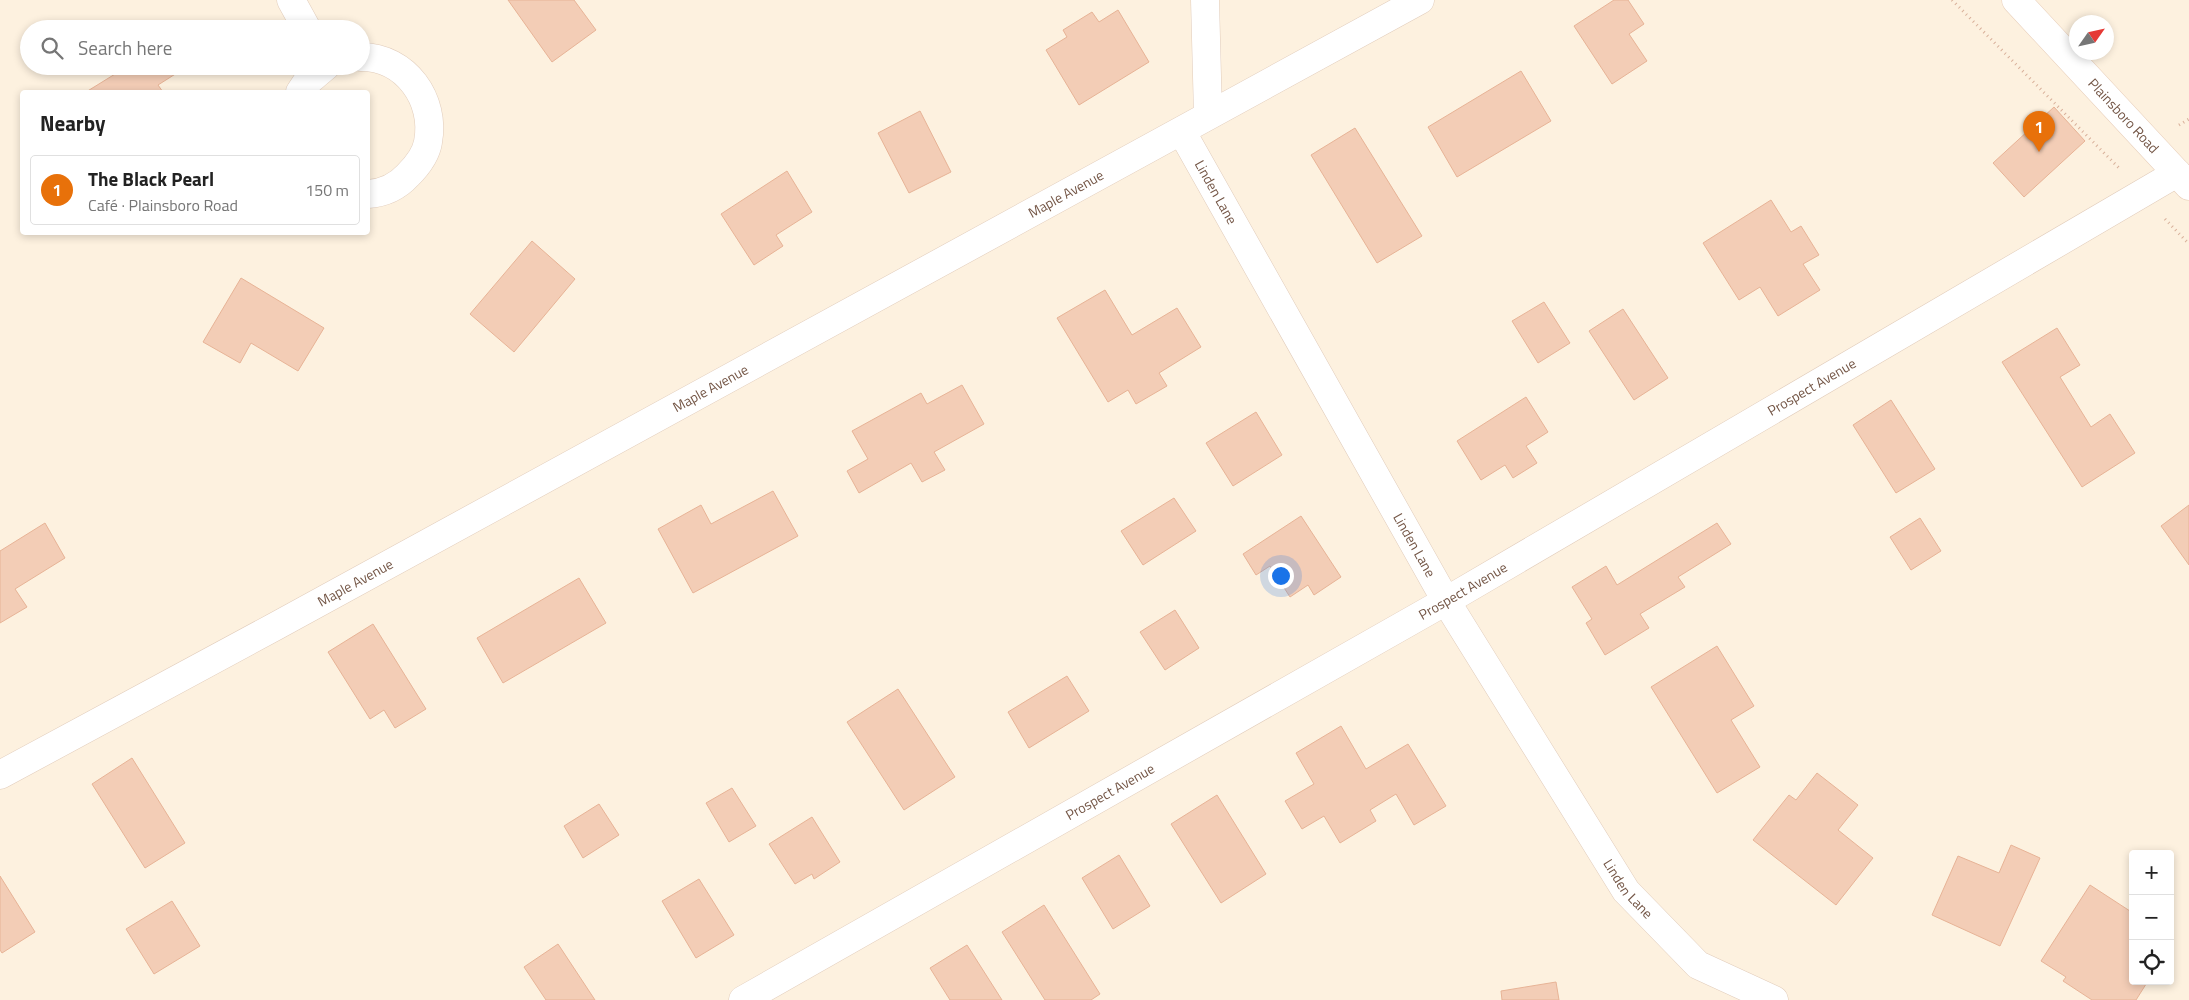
<!DOCTYPE html>
<html lang="en">
<head>
<meta charset="utf-8">
<style>
  :root { --surface:#fff; --page:#f2f2f2; --text:#222; --muted:#767676; --line:#e0e0e0; --accent:#ec623f }
  body { margin:0; font-family:"Titillium Web",sans-serif; background:var(--page); color:var(--text) }
  .controls { position:absolute; right:15px; bottom:15px; display:grid; overflow:hidden; border-radius:5px; box-shadow:0 2px 8px #0003 }
  .controls button { width:45px; height:45px; display:grid; place-items:center; padding:0; border:0; border-bottom:1px solid var(--line); background:var(--surface); color:var(--text); font:25px sans-serif }
  .compass { position:absolute; left:2069px; top:15px; width:45px; height:45px; border-radius:50%; background:var(--surface); box-shadow:0 2px 8px #0003; rotate:56deg }
  .you { position:absolute; left:1280px; top:575px; width:18px; height:18px; margin:-12px; border:4px solid #fff; border-radius:50%; background:#1a73e8; box-shadow:0 0 0 8px #1a73e833 }
  .badge { display:grid; place-items:center; width:32px; height:32px; border-radius:50%; background:var(--accent); color:#fff; font-size:16px; font-weight:700 }
  .pin { position:absolute; translate:-50% -41px; filter:drop-shadow(0 1px 2px #0008) }
  .pin::after { content:''; position:absolute; top:26px; width:18px; height:15px; background:inherit; clip-path:polygon(0 0,100% 0,50% 100%) }
  .list { margin:0; padding:0; list-style:none }
  h2 { display:flex; justify-content:space-between; align-items:center; height:65px; margin:0; padding:0 20px; font-size:21px }
  h2 small { font-size:16px; font-weight:400; color:var(--muted) }
  .list li { display:grid; grid-template-columns:32px 1fr auto; gap:15px; align-items:center; box-sizing:border-box; height:70px; margin:0 10px 10px; padding:0 10px; border:1px solid var(--line); border-radius:5px }
  .list b { display:block; font-size:19px; white-space:nowrap }
  .list p { margin:0; font-size:16px; white-space:nowrap; color:var(--muted) }
  .list em { font-size:16px; font-style:normal; color:var(--muted) }
  .icon { flex:none; width:28px; height:28px; fill:none; stroke:currentColor; stroke-width:2; stroke-linecap:round; stroke-linejoin:round }
  .map { position:relative; flex:none; width:2189px; height:1000px; overflow:hidden }
  .search { position:absolute; background:var(--surface); box-shadow:0 2px 8px #0003; left:20px; top:20px; width:350px; height:55px; display:flex; align-items:center; gap:12px; box-sizing:border-box; padding:0 18px; border-radius:28px; color:var(--muted); font-size:19px }
  .panel { position:absolute; background:var(--surface); box-shadow:0 2px 8px #0003; left:20px; top:90px; width:350px; height:145px; border-radius:5px }
  .map>svg:first-child { display:block }
  .building { fill:#f3cdb6; stroke:#e7b396 }
  .lines { fill:none; stroke-linecap:round; stroke-linejoin:round }
  .street-casing { stroke:#e1ccbb; stroke-width:29 }
  .secondary-casing { stroke:#e8cfbb; stroke-width:29 }
  .path { stroke:#d8b09a; stroke-width:3; stroke-dasharray:1 4; stroke-linecap:butt }
  .street { stroke:#fff; stroke-width:28 }
  .secondary { stroke:#fff; stroke-width:28 }
  .labels { text-anchor:middle; stroke-width:4; stroke-linejoin:round; paint-order:stroke }
  .street-label { font-size:14px; fill:#745646; stroke:#fff5e6 }
</style>
</head>
<body>
<div class="map">
<svg width="2189" height="1000" viewBox="0 0 2189 1000">
  <rect width="100%" height="100%" fill="#fdf1df"/>
  <g class="building">
    <path d="M508,0H574L596,30L552,62Z"/>
    <path d="M1614,0H1628L1644,24L1629,34L1647,61L1612,84L1574,26Z"/>
    <path d="M1118,10L1149,62L1079,105L1046,50L1067,37L1063,30L1092,12L1099,22Z"/>
    <path d="M128,66H188L158,85L163,92H86Z"/>
    <path d="M1521,71L1551,121L1457,177L1428,127Z"/>
    <path d="M2054,107L2085,141L2024,197L1993,163Z"/>
    <path d="M920,111L951,172L909,193L878,133Z"/>
    <path d="M1355,128L1422,236L1377,263L1311,155Z"/>
    <path d="M787,171L812,212L776,235L783,246L754,265L721,214Z"/>
    <path d="M1771,200L1791,232L1801,226L1819,255L1803,264L1820,290L1778,316L1760,287L1739,300L1703,243Z"/>
    <path d="M532,241L575,279L514,352L470,314Z"/>
    <path d="M241,278L324,328L298,371L251,343L240,363L203,342Z"/>
    <path d="M1105,290L1132,335L1177,308L1201,347L1159,373L1167,386L1136,404L1128,390L1108,402L1057,318Z"/>
    <path d="M1544,302L1570,343L1538,363L1512,321Z"/>
    <path d="M1623,309L1668,378L1634,400L1589,331Z"/>
    <path d="M2057,328L2080,365L2060,377L2091,427L2110,414L2135,453L2082,487L2002,362Z"/>
    <path d="M962,385L984,424L934,452L945,470L922,482L911,463L859,493L847,471L868,459L852,431L921,393L927,404Z"/>
    <path d="M1526,397L1548,432L1526,446L1537,463L1513,478L1505,465L1481,480L1457,441Z"/>
    <path d="M1891,400L1935,469L1896,493L1853,425Z"/>
    <path d="M1256,412L1282,455L1233,486L1206,443Z"/>
    <path d="M773,491L798,536L693,593L658,529L701,505L711,524Z"/>
    <path d="M1174,498L1196,531L1143,565L1121,531Z"/>
    <path d="M2189,505V565L2161,526Z"/>
    <path d="M1301,516L1341,577L1314,595L1308,585L1290,597L1270,566L1256,575L1243,554Z"/>
    <path d="M1920,518L1941,551L1911,570L1890,537Z"/>
    <path d="M45,523L65,558L15,589L27,607L0,623V551Z"/>
    <path d="M1717,523L1731,544L1678,577L1685,587L1640,614L1649,628L1605,655L1586,623L1592,619L1572,587L1606,566L1617,585Z"/>
    <path d="M579,578L606,623L503,683L477,638Z"/>
    <path d="M1175,610L1199,648L1165,670L1140,632Z"/>
    <path d="M373,624L426,709L395,728L384,710L370,719L328,652Z"/>
    <path d="M1717,646L1754,706L1731,720L1760,767L1717,793L1651,687Z"/>
    <path d="M1067,676L1089,711L1029,748L1008,712Z"/>
    <path d="M898,689L955,777L904,810L847,722Z"/>
    <path d="M1341,726L1366,769L1408,744L1446,806L1414,825L1396,794L1370,810L1376,821L1340,843L1324,816L1302,829L1285,801L1314,784L1296,753Z"/>
    <path d="M132,758L185,843L145,868L92,784Z"/>
    <path d="M1817,773L1858,805L1838,830L1873,858L1836,905L1753,840L1789,795L1796,800Z"/>
    <path d="M732,788L756,826L729,842L706,803Z"/>
    <path d="M1217,795L1266,874L1221,903L1171,824Z"/>
    <path d="M599,804L619,835L583,858L564,826Z"/>
    <path d="M812,817L840,862L814,879L812,874L795,884L769,844Z"/>
    <path d="M2011,845L2040,858L2000,946L1932,915L1958,856L1999,873Z"/>
    <path d="M1119,855L1150,906L1113,929L1082,878Z"/>
    <path d="M0,876L35,932L2,953L0,950Z"/>
    <path d="M699,879L734,935L696,958L662,901Z"/>
    <path d="M2090,885L2133,913V981H2148L2136,1000H2092L2063,981L2066,977L2041,961Z"/>
    <path d="M172,901L200,946L154,974L126,929Z"/>
    <path d="M1044,905L1100,994L1091,1000H1045L1002,932Z"/>
    <path d="M558,944L595,1000H546L524,967Z"/>
    <path d="M967,945L1002,1000H950L930,968Z"/>
    <path d="M1556,982L1559,1000H1502L1501,991Z"/>
  </g>
  <g class="lines">
    <g class="street-casing">
      <g id="street">
        <path d="M291,0L307,29"/>
        <path d="M1205,0L1208,115"/>
        <path d="M361,57C406,57 436,100 428,142C426,155 417,166 408,175C397,187 384,193 368,194"/>
        <path d="M300,92L306,83L326,66"/>
        <path id="s1" d="M1182,132L1446,601L1626,891L1698,965L1774,1000"/>
        <path id="s2" d="M0,775L276,626L1420,0"/>
        <path id="s3" d="M743,1000L1446,601L2177,173"/>
      </g>
    </g>
    <g class="secondary-casing">
      <g id="secondary">
        <path id="s4" d="M2016,0L2189,186"/>
      </g>
    </g>
    <g class="path">
      <path d="M1952,0L2119,168"/>
      <path d="M2179,125L2189,119"/>
      <path d="M2165,219L2189,244"/>
    </g>
    <use href="#street" class="street"/>
    <use href="#secondary" class="secondary"/>
  </g>
  <g class="labels">
    <g class="street-label">
      <text dy="5" stroke="none"><textPath href="#s4" startOffset="158">Plainsboro Road</textPath></text>
      <text dy="5" stroke="none"><textPath href="#s1" startOffset="69">Linden Lane</textPath></text>
      <text dy="5" stroke="none"><textPath href="#s2" startOffset="1214">Maple Avenue</textPath></text>
      <text dy="5" stroke="none"><textPath href="#s3" startOffset="1232">Prospect Avenue</textPath></text>
      <text dy="5" stroke="none"><textPath href="#s2" startOffset="809">Maple Avenue</textPath></text>
      <text dy="5" stroke="none"><textPath href="#s1" startOffset="474">Linden Lane</textPath></text>
      <text dy="5" stroke="none"><textPath href="#s2" startOffset="404">Maple Avenue</textPath></text>
      <text dy="5" stroke="none"><textPath href="#s3" startOffset="828">Prospect Avenue</textPath></text>
      <text dy="5" stroke="none"><textPath href="#s3" startOffset="422">Prospect Avenue</textPath></text>
      <text dy="5" stroke="none"><textPath href="#s1" startOffset="879">Linden Lane</textPath></text>
    </g>
  </g>
</svg>
<div class="controls">
<button>+</button>
<button>−</button>
<button><svg class="icon" aria-label="locate" viewBox="0 0 24 24"><circle cx="12" cy="12" r="6"/><path d="M12 2v4M12 18v4M2 12h4M18 12h4"/></svg></button>
</div>
<svg class="compass" viewBox="-18 -18 36 36"><path d="M0-13l5 13h-10z" fill="#e53935"/><path d="M0 13l5-13h-10z" fill="#767676"/></svg>
<div class="you"></div>
<div class="pin badge" style="left:2039px;top:152px;background:#e8710a">1</div>
<div class="search"><svg class="icon" aria-label="search" viewBox="0 0 24 24"><circle cx="10" cy="10" r="6"/><path d="M15 15l6 6"/></svg>Search here</div>
<section class="panel">
<h2>Nearby<small></small></h2>
<ul class="list">
<li><span class="badge" style="background:#e8710a">1</span><div><b>The Black Pearl</b><p>Café · Plainsboro Road</p></div><em>150 m</em></li>
</ul>
</section>
</div>
</body>
</html>
